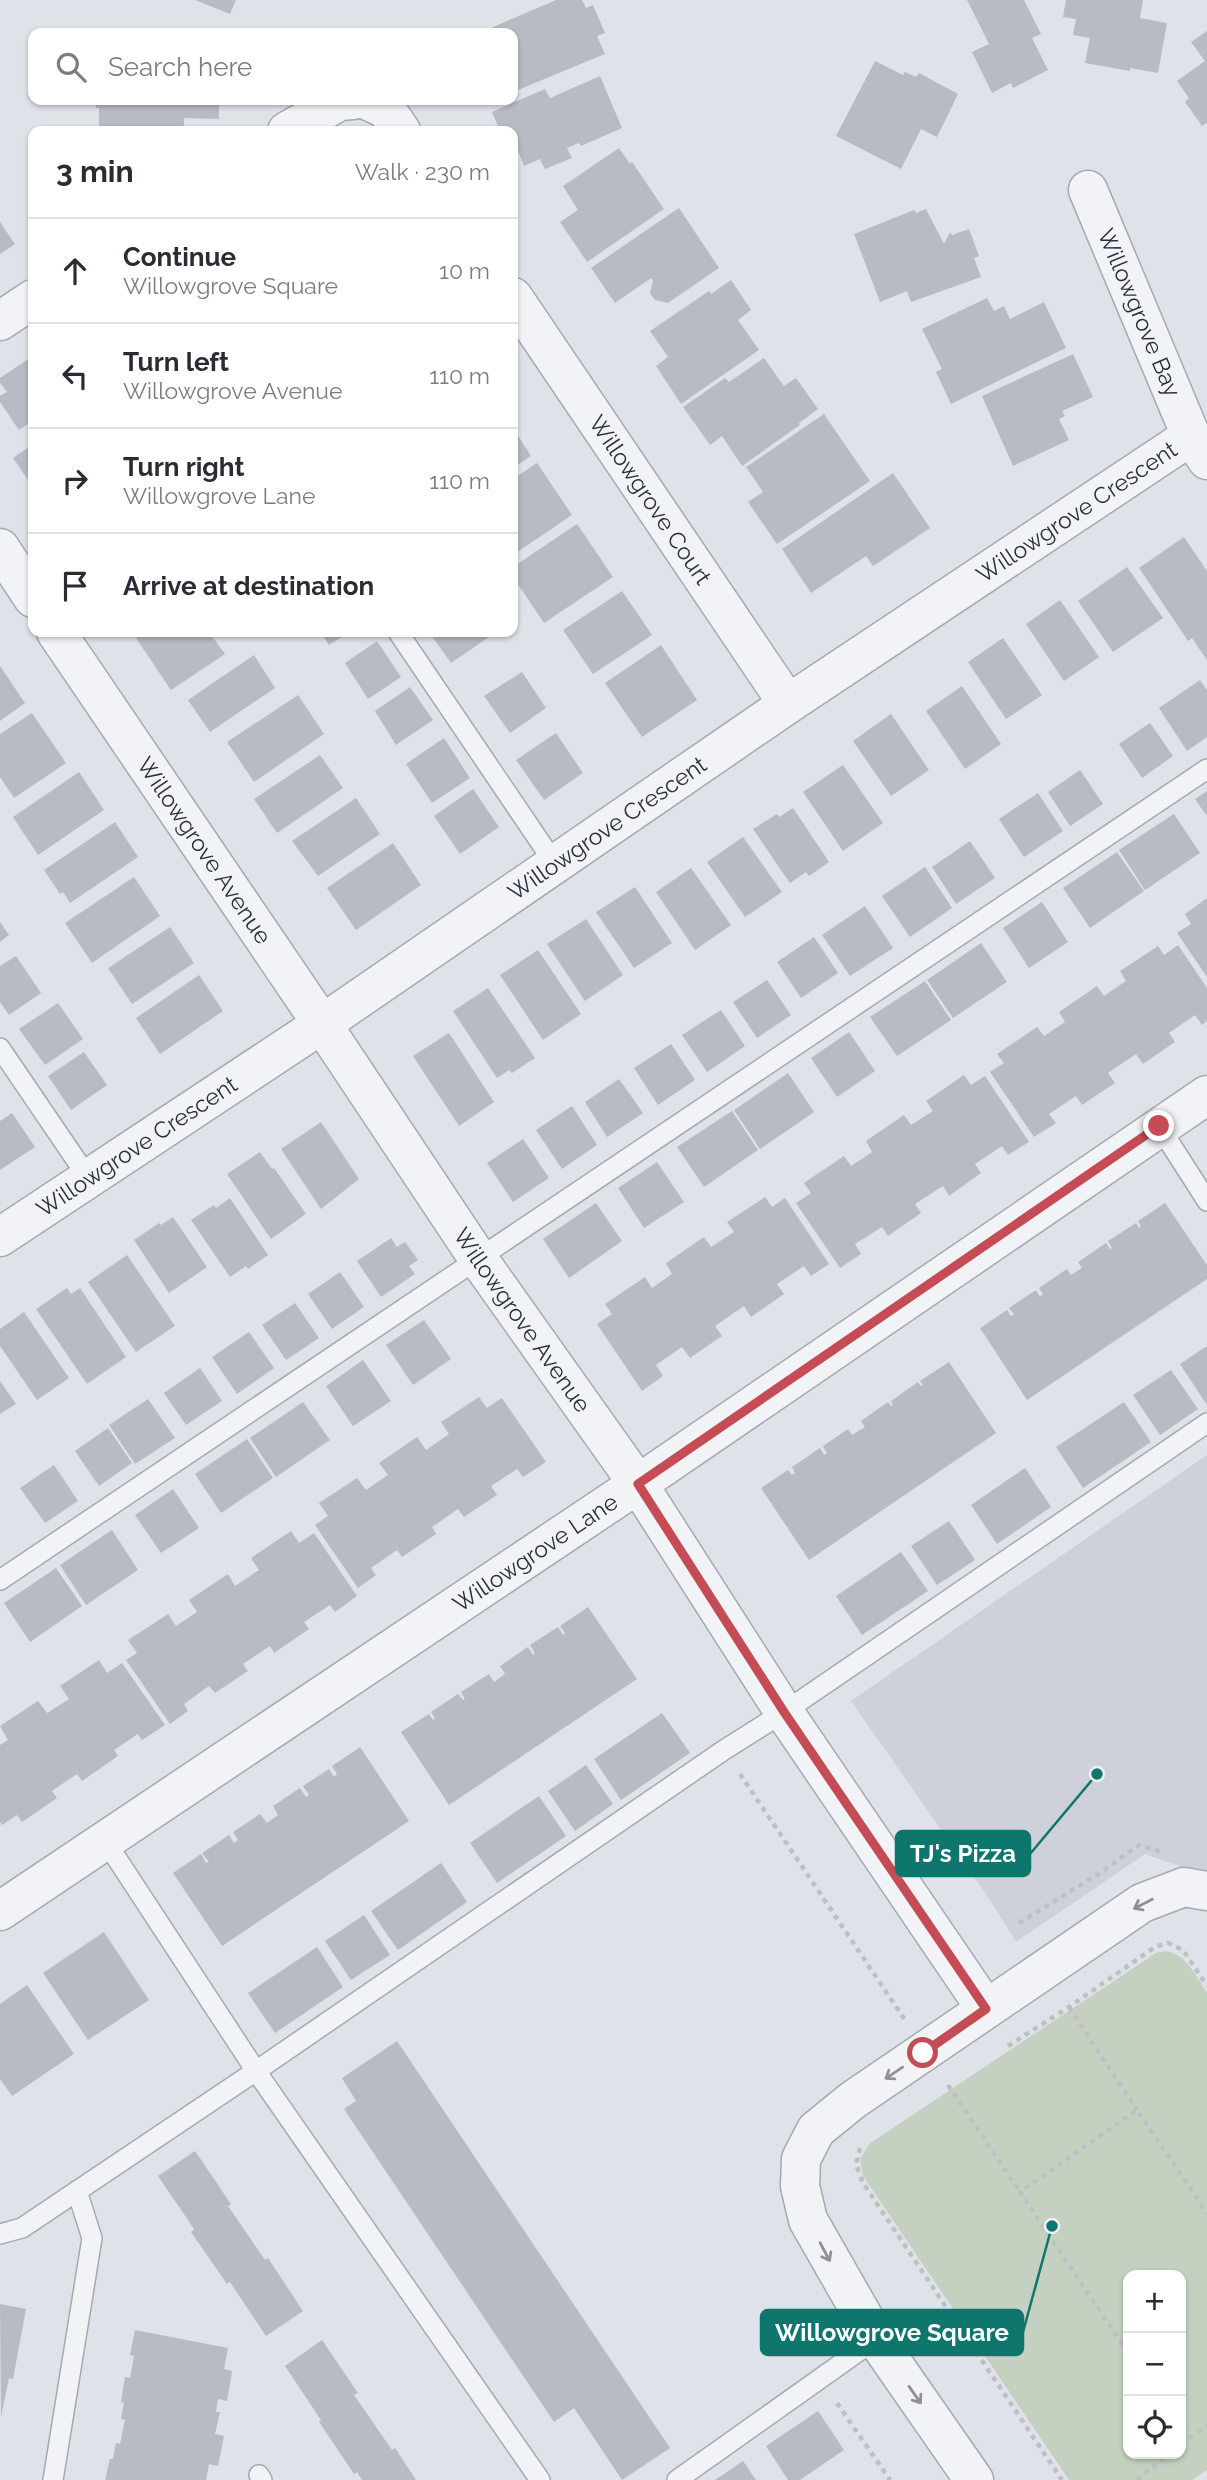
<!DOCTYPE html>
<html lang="en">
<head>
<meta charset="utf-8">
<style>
  :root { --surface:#fff; --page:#f2f2f3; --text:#2b2b33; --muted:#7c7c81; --line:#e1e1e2 }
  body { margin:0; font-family:Raleway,sans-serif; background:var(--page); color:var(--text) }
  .controls { position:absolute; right:21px; bottom:21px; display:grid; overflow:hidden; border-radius:14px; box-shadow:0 2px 5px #0004 }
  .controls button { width:63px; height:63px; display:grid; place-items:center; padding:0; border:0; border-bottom:2px solid var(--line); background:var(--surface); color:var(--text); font:35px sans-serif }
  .stop { position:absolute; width:21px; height:21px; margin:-16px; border:5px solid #c54c54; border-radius:50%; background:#fff }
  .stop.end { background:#c54c54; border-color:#fff; box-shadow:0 2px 7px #0008 }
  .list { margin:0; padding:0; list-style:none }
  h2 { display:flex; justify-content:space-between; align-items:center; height:91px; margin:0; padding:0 28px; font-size:30px }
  h2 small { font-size:23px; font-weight:400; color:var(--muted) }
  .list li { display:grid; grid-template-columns:46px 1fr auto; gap:21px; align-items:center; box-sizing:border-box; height:105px; padding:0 28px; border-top:2px solid var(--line) }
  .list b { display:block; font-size:26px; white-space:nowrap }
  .list p { margin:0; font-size:23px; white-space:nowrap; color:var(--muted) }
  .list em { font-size:23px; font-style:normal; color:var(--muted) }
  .icon { flex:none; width:38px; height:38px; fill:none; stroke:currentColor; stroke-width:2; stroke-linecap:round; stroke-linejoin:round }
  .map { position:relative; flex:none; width:1207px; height:2480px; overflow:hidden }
  .search { position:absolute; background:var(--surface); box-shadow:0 2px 5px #0004; left:28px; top:28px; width:490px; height:77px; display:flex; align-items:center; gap:18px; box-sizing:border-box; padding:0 24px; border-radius:14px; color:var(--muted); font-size:26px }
  .panel { position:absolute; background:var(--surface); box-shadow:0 2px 5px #0004; left:28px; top:126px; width:490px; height:511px; border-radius:14px }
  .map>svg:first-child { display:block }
  .built { fill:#ced1d9 }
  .green { fill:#c4d1c1; fill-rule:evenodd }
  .building { fill:#b7bbc4 }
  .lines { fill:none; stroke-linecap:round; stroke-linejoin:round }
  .lane-casing { stroke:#a5a9b2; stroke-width:22 }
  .street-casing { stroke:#a5a9b2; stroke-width:41 }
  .path { stroke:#bec0c6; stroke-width:4.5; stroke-dasharray:5 5; stroke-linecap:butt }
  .lane { stroke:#f2f3f6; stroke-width:19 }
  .street { stroke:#f2f3f6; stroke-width:38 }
  .oneway { stroke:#8e919a }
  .route { stroke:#c54c54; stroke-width:9 }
  .labels { text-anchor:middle; stroke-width:6; stroke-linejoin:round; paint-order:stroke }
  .street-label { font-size:23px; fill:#292f3e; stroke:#eff1f5 }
  .leader { fill:none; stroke:#0f766e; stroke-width:2.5 }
  .callout-dot { fill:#0f766e; stroke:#eff1f5; stroke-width:2.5 }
  .callout { fill:#0f766e; stroke:#0f766e; stroke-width:2.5 }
  .callout-label { font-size:24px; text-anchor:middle; font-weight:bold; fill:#fff }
</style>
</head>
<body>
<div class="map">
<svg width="1207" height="2480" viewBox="0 0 1207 2480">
  <rect width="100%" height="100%" fill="#dfe2e8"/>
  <path class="built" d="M1207,1455V1876L1145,1854L1016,1942L986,1894L851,1701Z"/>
  <path class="green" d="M1165,1951C1187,1954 1195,1975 1207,1993V2470L1192,2480H1069L863,2176L860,2159L869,2144L1156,1953ZM1128,2275H1181V2454H1128Z"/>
  <g class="building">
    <path d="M195,0H236L230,14Z"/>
    <path d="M556,0H582L586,8L593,5L605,33L597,36L605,54L513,92V33H495L493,27Z"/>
    <path d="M967,0H1024L1041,34L1032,38L1048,70L1013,88L1011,83L992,93L972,52L989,44Z"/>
    <path d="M1066,0H1143L1140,18L1167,23L1158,73L1130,68V71L1085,63L1090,38L1073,35L1076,19L1063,17Z"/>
    <path d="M1207,31V123L1202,126L1185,102L1189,98L1177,81L1205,61L1191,42Z"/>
    <path d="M875,61L903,75L905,72L916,77L919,73L958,94L937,137L921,129L901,169L836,136Z"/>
    <path d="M600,76L622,128L581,146L579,143L567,148L572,158L545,169L540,159L524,166L519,153L515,155L513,150V131H500L492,112L545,89L550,98Z"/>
    <path d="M96,100H219V119L184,118V131H99V108H96Z"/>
    <path d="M619,148L630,164L632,162L664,209L587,262L560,222L578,210L563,186Z"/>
    <path d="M679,208L719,268L668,303L655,300L650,293L653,281L651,278L615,303L591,268Z"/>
    <path d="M926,209L944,244L950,232L952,235L969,229L979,256L974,258L981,277L911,302L907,291L880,302L854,234L914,210L916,213Z"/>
    <path d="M0,222L15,244L0,254Z"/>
    <path d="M731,280L751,310L738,320L759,350L681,404L656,366L668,357L650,331L709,291L711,294Z"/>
    <path d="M987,298L994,311L1004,306L1010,319L1044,302L1066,348L951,404L936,372L942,369L922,329Z"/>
    <path d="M1073,354L1093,397L1062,411L1065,416L1059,419L1069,440L1013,466L982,396Z"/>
    <path d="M33,356V431L28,424L19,430L0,402V396L7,392L0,383V378Z"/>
    <path d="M764,358L784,386L796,378L818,409L799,423L800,425L742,466L722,436L710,445L683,407L725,378L729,382Z"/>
    <path d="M824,414L870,481L777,544L748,502L763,492L746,467Z"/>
    <path d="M513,428L531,456L513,468Z"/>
    <path d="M33,444V487L13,458Z"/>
    <path d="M537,463L572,515L513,555V479Z"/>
    <path d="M893,473L930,528L873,566L866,556L811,593L782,549Z"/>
    <path d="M577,524L613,577L544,623L513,577V567Z"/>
    <path d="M1184,537L1207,571V660L1192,638L1188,641L1139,568Z"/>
    <path d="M1127,567L1163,618L1113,652L1078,601Z"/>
    <path d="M622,591L652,635L593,674L563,630Z"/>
    <path d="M1060,600L1099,657L1064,681L1026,624Z"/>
    <path d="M145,632H209L225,654L171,690L136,638Z"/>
    <path d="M320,632H350L329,645Z"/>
    <path d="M429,632H486L489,637L451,663Z"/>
    <path d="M1003,638L1042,695L1006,719L968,662Z"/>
    <path d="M377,641L401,677L368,699L345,663Z"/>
    <path d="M661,645L697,700L642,737L605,683Z"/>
    <path d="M254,655L275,688L210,732L188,700Z"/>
    <path d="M0,666L25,703L0,721Z"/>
    <path d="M522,672L546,708L510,733L484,696Z"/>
    <path d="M1200,680L1207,690V737L1187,751L1159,708Z"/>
    <path d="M962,686L1001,744L965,769L926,711Z"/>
    <path d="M410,687L433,720L396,745L375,711Z"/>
    <path d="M298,695L324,734L254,782L227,742Z"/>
    <path d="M32,713L66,763L14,798L0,777V734Z"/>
    <path d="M891,714L929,770L891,796L853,741Z"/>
    <path d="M1150,723L1173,756L1142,778L1119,744Z"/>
    <path d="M556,733L583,773L544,800L516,760Z"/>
    <path d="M444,738L470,778L432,803L406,764Z"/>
    <path d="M320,755L343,788L277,833L254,799Z"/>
    <path d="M843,765L883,823L843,851L803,792Z"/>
    <path d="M1080,770L1103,804L1070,826L1048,792Z"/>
    <path d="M79,772L104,810L38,855L13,817Z"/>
    <path d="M473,789L499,827L460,854L434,816Z"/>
    <path d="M1207,791V816L1195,799Z"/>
    <path d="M1038,793L1063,831L1024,857L999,819Z"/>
    <path d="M356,798L380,834L318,876L292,841Z"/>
    <path d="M793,808L829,862L809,876L806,872L790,883L753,829L777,814L779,817Z"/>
    <path d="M1174,814L1200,853L1145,890L1119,850Z"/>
    <path d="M115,822L138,857L70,903L63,892L60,894L44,870Z"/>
    <path d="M743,837L782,892L745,917L707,862Z"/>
    <path d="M970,841L995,878L956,904L932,867Z"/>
    <path d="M393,843L421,885L356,930L327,888Z"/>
    <path d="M1117,852L1144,891L1090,928L1063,888Z"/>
    <path d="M925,867L952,908L910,937L882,896Z"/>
    <path d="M691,868L731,925L695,950L656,892Z"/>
    <path d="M134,877L160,916L92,963L65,923Z"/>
    <path d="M635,887L672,943L634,968L596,912Z"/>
    <path d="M1207,898V977L1177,933L1191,924L1185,914Z"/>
    <path d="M1042,902L1068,942L1029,968L1003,928Z"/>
    <path d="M865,906L893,948L850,976L822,935Z"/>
    <path d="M586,919L623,975L585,1001L547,944Z"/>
    <path d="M0,922L9,935L0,942Z"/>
    <path d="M170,927L194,963L132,1004L108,968Z"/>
    <path d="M814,937L838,973L801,998L777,962Z"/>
    <path d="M981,943L1007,982L953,1018L927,980Z"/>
    <path d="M1178,945L1207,988V1021L1202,1025L1195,1015L1169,1033L1175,1042L1143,1064L1136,1054L1108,1073L1115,1083L1082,1105L1076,1096L1049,1114L1056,1123L1034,1137L990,1072L1004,1063L997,1054L1037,1027L1044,1036L1065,1022L1059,1012L1097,986L1104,996L1126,981L1120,971L1158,946L1164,955Z"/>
    <path d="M538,950L581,1014L543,1040L500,975Z"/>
    <path d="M16,956L41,993L9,1015L0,1002V966Z"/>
    <path d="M199,975L223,1011L160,1054L136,1018Z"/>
    <path d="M767,980L791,1015L757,1038L733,1002Z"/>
    <path d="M925,981L951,1020L897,1056L870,1017Z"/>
    <path d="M488,988L535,1058L512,1073L509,1070L497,1078L453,1011Z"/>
    <path d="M58,1003L83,1039L45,1065L19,1029Z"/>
    <path d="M721,1010L745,1046L707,1072L682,1035Z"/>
    <path d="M849,1032L875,1071L837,1097L811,1058Z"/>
    <path d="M449,1033L494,1102L459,1126L413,1056Z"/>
    <path d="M671,1044L695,1080L658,1105L634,1068Z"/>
    <path d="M84,1052L107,1085L71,1110L48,1076Z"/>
    <path d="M788,1073L814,1112L760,1149L734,1110Z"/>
    <path d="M964,1075L971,1085L985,1076L1029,1142L1008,1155L1002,1146L975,1164L981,1173L949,1196L943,1186L915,1204L921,1213L888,1236L882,1227L855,1244L861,1254L840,1268L796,1203L811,1193L804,1183L844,1156L851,1166L872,1152L866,1141L904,1115L911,1125L933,1111L926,1101Z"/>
    <path d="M619,1079L643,1113L607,1137L585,1102Z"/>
    <path d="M572,1106L597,1145L562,1169L536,1130Z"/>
    <path d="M732,1111L758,1150L704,1187L677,1147Z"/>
    <path d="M12,1113L35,1147L0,1170V1121Z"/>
    <path d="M321,1122L359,1179L321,1209L281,1149Z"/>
    <path d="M523,1139L549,1178L513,1202L487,1163Z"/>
    <path d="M260,1152L272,1169L274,1168L306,1214L271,1239L227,1174Z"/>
    <path d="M657,1162L684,1202L644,1228L618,1188Z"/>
    <path d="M765,1197L772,1207L785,1198L829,1264L811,1276L804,1266L777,1284L784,1294L751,1317L744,1306L715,1326L722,1336L690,1358L682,1347L656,1365L663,1376L642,1391L597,1324L612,1314L605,1304L645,1277L652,1288L672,1274L666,1263L704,1237L711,1247L734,1232L727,1222Z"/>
    <path d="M230,1198L268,1255L248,1269L246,1266L230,1277L191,1220L214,1205L216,1208Z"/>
    <path d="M596,1203L622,1241L569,1278L543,1239Z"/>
    <path d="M1165,1203L1207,1265V1279L1027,1400L980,1328L1007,1310L1011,1316L1014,1314L1009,1308L1036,1290L1040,1297L1043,1294L1039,1288L1067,1269L1071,1275L1082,1268L1078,1262L1106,1243L1110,1249L1112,1248L1108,1241L1136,1223L1139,1228L1141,1226L1138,1221Z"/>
    <path d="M173,1217L207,1267L169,1293L134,1240L159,1223L161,1225Z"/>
    <path d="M391,1238L397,1247L405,1242L418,1260L409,1266L415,1274L381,1297L357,1261Z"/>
    <path d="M127,1255L175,1326L136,1352L88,1282Z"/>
    <path d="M340,1272L364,1307L332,1329L308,1294Z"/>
    <path d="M67,1288L71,1294L80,1288L126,1357L87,1384L36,1309Z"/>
    <path d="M295,1303L319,1338L286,1360L262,1325Z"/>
    <path d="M24,1312L69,1378L37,1400L0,1346V1329Z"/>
    <path d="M424,1320L451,1359L413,1385L386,1345Z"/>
    <path d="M249,1332L274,1368L237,1394L212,1357Z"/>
    <path d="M1207,1346V1405L1180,1364Z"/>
    <path d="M363,1360L391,1401L353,1426L326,1386Z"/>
    <path d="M949,1362L996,1433L809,1560L761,1488L788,1470L792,1475L795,1473L792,1467L820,1448L824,1455L827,1453L823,1446L848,1429L852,1435L865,1427L861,1421L888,1402L891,1406L893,1405L891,1401L918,1382L921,1386L923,1385L920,1381Z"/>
    <path d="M200,1368L222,1401L186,1425L164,1393Z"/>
    <path d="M1171,1370L1198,1409L1160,1435L1133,1395Z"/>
    <path d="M0,1381L16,1404L0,1414Z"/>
    <path d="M479,1397L487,1408L502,1398L546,1462L523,1477L517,1469L491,1486L497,1495L464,1517L458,1509L432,1527L436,1534L402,1557L397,1550L371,1568L376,1575L358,1588L315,1525L328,1516L319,1503L357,1478L366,1490L388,1475L379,1463L417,1437L426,1450L449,1434L441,1422Z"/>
    <path d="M148,1399L175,1438L135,1464L109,1425Z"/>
    <path d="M303,1402L330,1440L276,1477L250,1438Z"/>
    <path d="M1124,1402L1151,1442L1083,1488L1056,1447Z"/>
    <path d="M108,1428L132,1463L99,1486L75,1451Z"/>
    <path d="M247,1439L273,1478L221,1513L195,1474Z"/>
    <path d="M54,1465L78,1501L45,1523L20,1488Z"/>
    <path d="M1025,1468L1051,1507L997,1544L971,1505Z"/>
    <path d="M173,1489L199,1528L161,1553L135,1515Z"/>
    <path d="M949,1521L975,1560L937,1585L911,1546Z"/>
    <path d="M112,1530L138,1570L86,1605L60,1565Z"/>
    <path d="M291,1531L299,1543L314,1533L357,1596L335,1612L330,1605L304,1622L309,1629L274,1653L270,1646L243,1664L248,1671L215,1693L209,1686L184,1704L188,1711L170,1724L126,1660L137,1653L128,1640L168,1614L176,1626L197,1612L189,1600L228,1574L235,1586L259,1570L251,1558Z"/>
    <path d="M901,1552L928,1591L862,1635L836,1596Z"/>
    <path d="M56,1568L82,1606L30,1642L4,1603Z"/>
    <path d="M588,1607L637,1679L449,1805L401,1732L429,1714L433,1720L435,1719L431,1712L458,1694L463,1700L465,1699L461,1692L489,1674L494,1682L505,1674L500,1666L528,1647L533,1655L535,1653L530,1645L558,1627L563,1635L565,1633L560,1626Z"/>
    <path d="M99,1660L107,1673L122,1663L165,1725L142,1740L138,1734L114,1750L118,1756L82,1781L77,1774L52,1791L57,1798L22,1822L17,1815L2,1825L0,1822V1745L8,1740L0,1726L38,1701L47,1713L69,1699L60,1686Z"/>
    <path d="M662,1713L690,1753L621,1800L594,1759Z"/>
    <path d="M360,1747L409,1821L222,1946L173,1873L201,1854L206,1863L209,1862L202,1853L229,1835L234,1843L238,1840L233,1832L260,1814L267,1823L278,1815L273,1806L300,1788L306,1797L309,1795L303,1786L329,1769L334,1777L337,1774L332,1766Z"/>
    <path d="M586,1765L613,1804L575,1831L548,1791Z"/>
    <path d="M539,1796L566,1836L497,1883L470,1843Z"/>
    <path d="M441,1863L467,1902L398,1950L371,1911Z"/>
    <path d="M364,1915L390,1955L351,1980L325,1941Z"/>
    <path d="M104,1932L149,2000L88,2040L43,1973Z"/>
    <path d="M317,1947L343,1987L275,2033L248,1993Z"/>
    <path d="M27,1985L74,2054L12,2096L0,2079V2004Z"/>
    <path d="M397,2041L670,2448L622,2480L574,2408L554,2422L344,2109L356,2101L342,2078Z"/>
    <path d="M195,2151L231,2204L228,2206L265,2260L268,2258L303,2311L266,2336L230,2282L227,2284L191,2232L194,2229L158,2176Z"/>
    <path d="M0,2304L26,2309L13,2379L9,2378L1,2417Z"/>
    <path d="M135,2330L228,2348L224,2369L232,2371L227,2401L218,2399L216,2412H220L215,2434L224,2436L218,2466L209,2464L206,2480H105L110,2459H113L116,2443L120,2444L125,2420L121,2419L124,2403L121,2402L125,2377L130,2378L134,2356L130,2355Z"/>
    <path d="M322,2340L358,2393L354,2395L392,2450L395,2448L416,2480H362L357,2472L354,2474L319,2422L321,2420L285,2366Z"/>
    <path d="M818,2411L844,2450L800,2480H788L766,2446Z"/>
    <path d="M743,2461L756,2480H715Z"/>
  </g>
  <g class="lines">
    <g class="lane-casing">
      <g id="lane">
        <path d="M398,632L555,864"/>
        <path d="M0,1048L89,1179"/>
        <path d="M1159,1126L1207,1201"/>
        <path d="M0,1580L1207,769"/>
        <path d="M106,1842L256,2071L540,2480"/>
        <path d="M0,2234L22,2228L256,2071L724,1750L784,1712L1207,1423"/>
        <path d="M259,2475L262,2480"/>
        <path d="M53,2480L92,2238L77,2191"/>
        <path d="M677,2480L876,2339"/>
      </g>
    </g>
    <g class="street-casing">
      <g id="street">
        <path d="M366,100L386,109L401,131"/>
        <path d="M287,131L340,101L353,100"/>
        <path id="s1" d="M1088,190L1191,436"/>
        <path id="s2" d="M513,297L788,704"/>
        <path d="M0,321L33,299"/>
        <path d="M0,548L33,598"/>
        <path id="s3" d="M56,632L322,1024L479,1260L638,1484L784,1712L986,2009"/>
        <path id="s4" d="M0,1237L322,1024L788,704L1191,436L1207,460"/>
        <path id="s5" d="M0,1911L638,1484L1207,1095"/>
        <path d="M974,2480L876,2339L808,2220L800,2186L801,2159L816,2130L853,2100L1142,1903L1184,1887L1207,1891"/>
      </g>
    </g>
    <g class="path">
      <path d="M740,1774L905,2020"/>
      <path d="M1019,1923L1097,1875L1139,1845L1162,1852"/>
      <path d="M1069,2007L1137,2110"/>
      <path d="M1008,2046L1069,2007L1155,1947L1168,1943L1183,1950L1207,1986"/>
      <path d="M948,2085L1020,2192"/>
      <path d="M860,2148L856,2164L863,2183L1062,2480"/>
      <path d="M1128,2353L1020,2192L1137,2110L1207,2213"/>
      <path d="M837,2403L890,2480"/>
      <path d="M1181,2432L1186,2440"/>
      <path d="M1181,2444L1207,2425"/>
      <path d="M1137,2480L1169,2454"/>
    </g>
    <use href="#lane" class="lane"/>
    <use href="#street" class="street"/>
  </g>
  <defs><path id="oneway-shaft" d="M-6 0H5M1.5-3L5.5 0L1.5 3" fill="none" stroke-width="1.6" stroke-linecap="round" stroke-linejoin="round" transform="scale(1.75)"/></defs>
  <g class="oneway">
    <use href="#oneway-shaft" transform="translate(1143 1904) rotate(153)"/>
    <use href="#oneway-shaft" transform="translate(894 2073) rotate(146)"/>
    <use href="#oneway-shaft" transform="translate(825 2252) rotate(62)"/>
    <use href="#oneway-shaft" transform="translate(915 2395) rotate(55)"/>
  </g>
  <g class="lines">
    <path class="route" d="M923,2053L986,2009L784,1712L638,1484L1159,1126"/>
  </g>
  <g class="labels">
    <g class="street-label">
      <text dy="8" stroke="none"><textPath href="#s1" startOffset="133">Willowgrove Bay</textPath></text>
      <text dy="8" stroke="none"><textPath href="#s2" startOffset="245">Willowgrove Court</textPath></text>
      <text dy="8" stroke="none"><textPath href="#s4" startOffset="1298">Willowgrove Crescent</textPath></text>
      <text dy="8" stroke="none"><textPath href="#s4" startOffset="732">Willowgrove Crescent</textPath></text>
      <text dy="8" stroke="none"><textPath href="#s3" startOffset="264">Willowgrove Avenue</textPath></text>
      <text dy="8" stroke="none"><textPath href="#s4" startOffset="164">Willowgrove Crescent</textPath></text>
      <text dy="8" stroke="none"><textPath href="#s3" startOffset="831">Willowgrove Avenue</textPath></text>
      <text dy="8" stroke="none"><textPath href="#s5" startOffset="644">Willowgrove Lane</textPath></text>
    </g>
  </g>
  <path class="leader" d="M1097 1774L1030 1854M1052 2226L1023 2332"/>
  <g class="callout-dot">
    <circle cx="1097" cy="1774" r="7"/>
    <circle cx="1052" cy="2226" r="7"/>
  </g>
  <g class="callout">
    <rect x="896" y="1831" width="134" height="45" rx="7"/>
    <rect x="761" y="2310" width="262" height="45" rx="7"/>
  </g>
  <g class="callout-label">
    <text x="963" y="1862">TJ's Pizza</text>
    <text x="892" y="2341">Willowgrove Square</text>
  </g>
</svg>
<div class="controls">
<button>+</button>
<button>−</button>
<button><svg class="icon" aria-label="locate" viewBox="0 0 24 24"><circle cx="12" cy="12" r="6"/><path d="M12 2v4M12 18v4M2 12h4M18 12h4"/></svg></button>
</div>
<div class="stop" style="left:923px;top:2053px"></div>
<div class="stop end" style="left:1159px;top:1126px"></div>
<div class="search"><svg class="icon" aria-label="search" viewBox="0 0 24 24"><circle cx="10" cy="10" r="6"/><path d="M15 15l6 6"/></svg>Search here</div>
<section class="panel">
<h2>3 min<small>Walk · 230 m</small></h2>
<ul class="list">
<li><svg class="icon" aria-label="ahead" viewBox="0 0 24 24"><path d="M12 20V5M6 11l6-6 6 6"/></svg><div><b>Continue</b><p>Willowgrove Square</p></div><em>10 m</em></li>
<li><svg class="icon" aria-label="left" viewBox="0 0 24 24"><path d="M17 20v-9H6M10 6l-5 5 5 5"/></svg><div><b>Turn left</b><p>Willowgrove Avenue</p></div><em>110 m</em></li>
<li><svg class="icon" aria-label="right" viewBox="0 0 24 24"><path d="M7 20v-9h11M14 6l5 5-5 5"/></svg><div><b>Turn right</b><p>Willowgrove Lane</p></div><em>110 m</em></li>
<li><svg class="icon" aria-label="arrive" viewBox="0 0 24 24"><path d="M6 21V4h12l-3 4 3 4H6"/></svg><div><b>Arrive at destination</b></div></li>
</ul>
</section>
</div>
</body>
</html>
